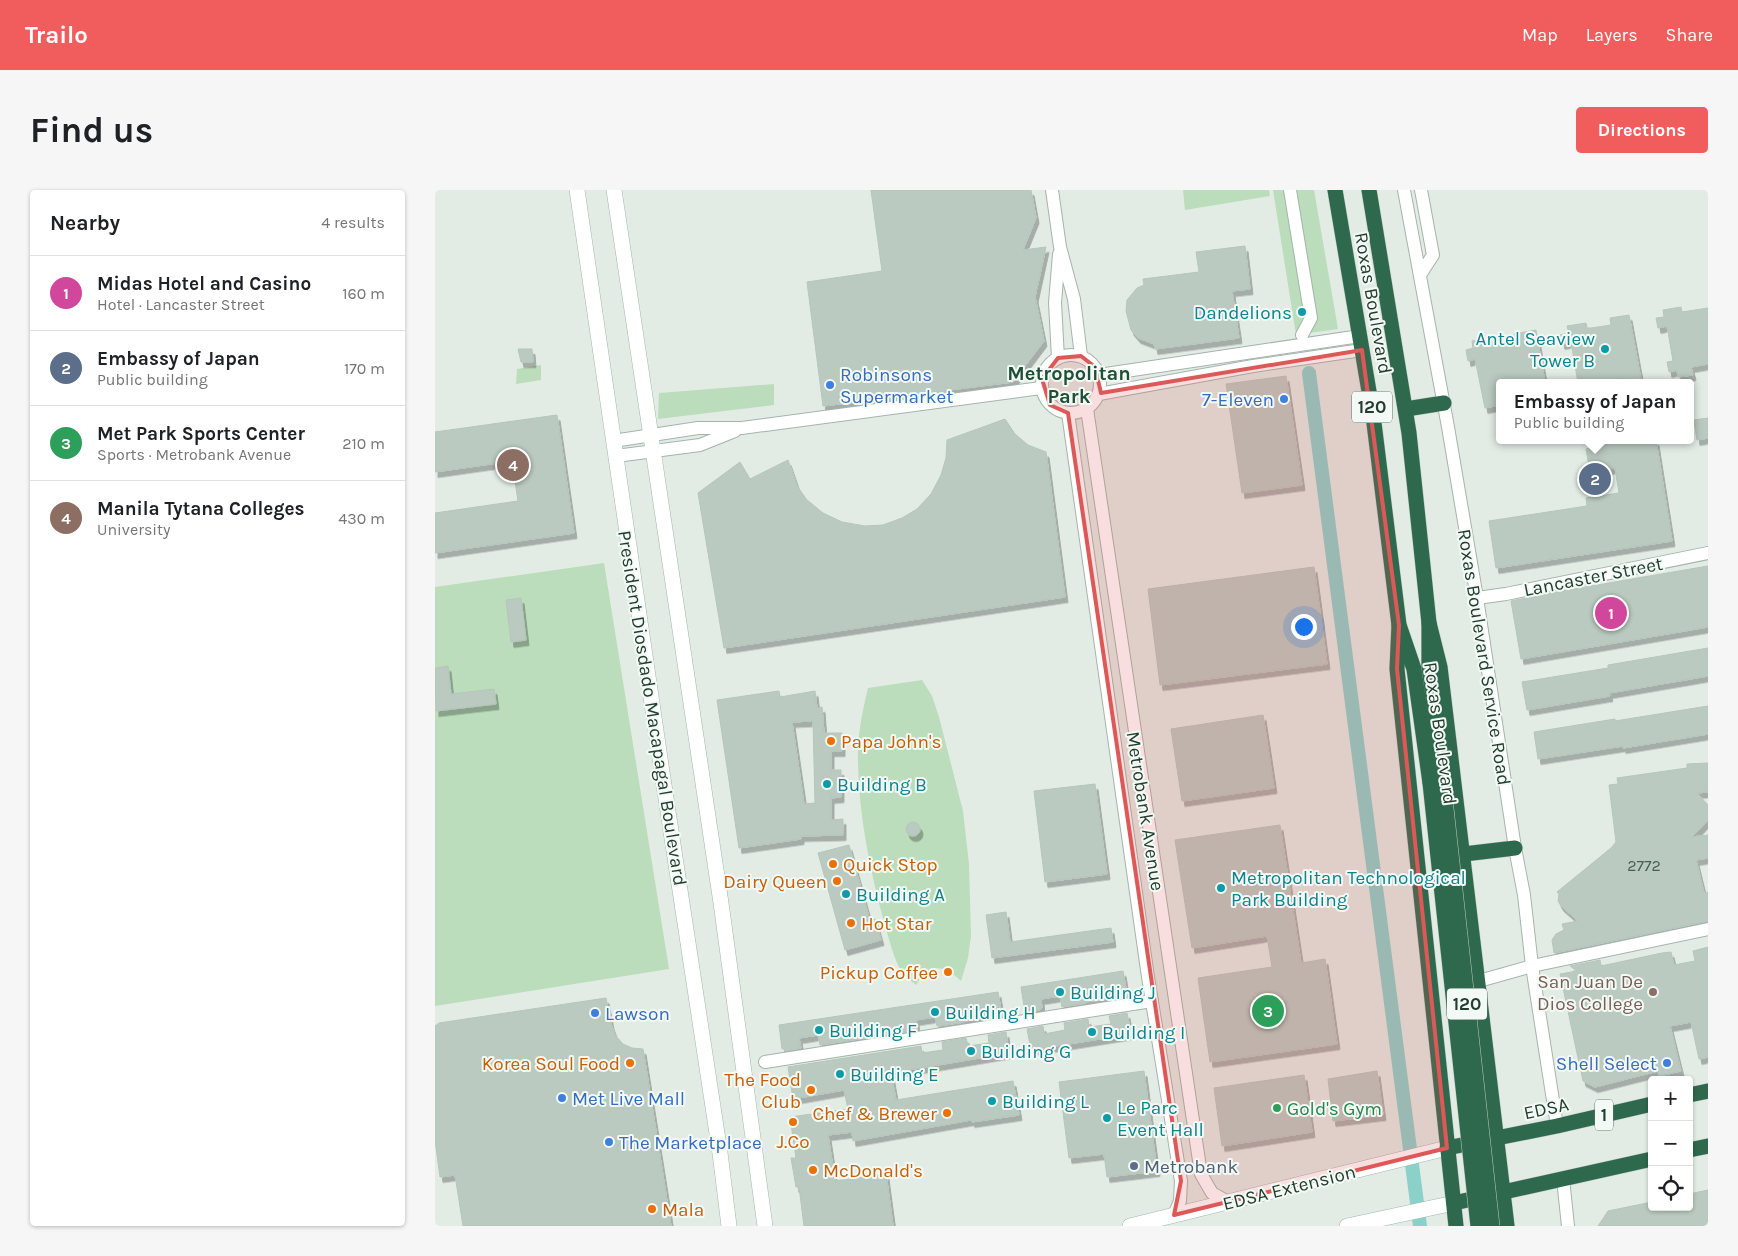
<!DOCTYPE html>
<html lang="en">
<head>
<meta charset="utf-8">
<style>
  :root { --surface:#fff; --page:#f6f6f6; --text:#202124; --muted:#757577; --line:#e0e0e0; --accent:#f15c5d }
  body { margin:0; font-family:Karla,sans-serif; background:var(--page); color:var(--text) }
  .controls { position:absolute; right:15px; bottom:15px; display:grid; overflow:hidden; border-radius:5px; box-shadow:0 1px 4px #0004 }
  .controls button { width:45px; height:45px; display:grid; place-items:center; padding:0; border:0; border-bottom:1px solid var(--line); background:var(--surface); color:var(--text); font:25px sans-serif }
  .you { position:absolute; left:868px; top:436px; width:18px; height:18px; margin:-12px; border:4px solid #fff; border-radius:50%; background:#1a73e8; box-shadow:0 0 0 8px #1a73e833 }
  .badge { display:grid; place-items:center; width:32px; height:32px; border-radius:50%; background:var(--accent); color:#fff; font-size:16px; font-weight:700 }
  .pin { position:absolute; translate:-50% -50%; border:2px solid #fff; box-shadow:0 1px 5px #0006 }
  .popup { position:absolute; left:1061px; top:189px; width:198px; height:65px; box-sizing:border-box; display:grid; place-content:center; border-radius:5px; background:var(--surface); filter:drop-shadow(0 1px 4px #0005); font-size:16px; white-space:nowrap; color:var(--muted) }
  .popup b { font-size:19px; color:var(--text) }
  .popup::after { content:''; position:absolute; left:50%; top:100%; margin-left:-10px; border:10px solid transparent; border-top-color:var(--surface) }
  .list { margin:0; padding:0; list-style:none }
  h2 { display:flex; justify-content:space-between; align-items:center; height:65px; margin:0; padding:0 20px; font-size:21px }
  h2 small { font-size:16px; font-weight:400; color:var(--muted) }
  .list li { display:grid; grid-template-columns:32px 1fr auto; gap:15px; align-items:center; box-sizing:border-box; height:75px; padding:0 20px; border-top:1px solid var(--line) }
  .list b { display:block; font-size:19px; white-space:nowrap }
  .list p { margin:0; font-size:16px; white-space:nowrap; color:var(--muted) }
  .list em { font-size:16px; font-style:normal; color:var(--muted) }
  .icon { flex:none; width:28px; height:28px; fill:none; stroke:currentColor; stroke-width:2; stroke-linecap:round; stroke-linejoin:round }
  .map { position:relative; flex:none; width:1273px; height:1036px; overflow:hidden; border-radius:5px }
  header { display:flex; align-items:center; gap:30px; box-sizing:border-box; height:70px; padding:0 25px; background:var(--accent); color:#fff }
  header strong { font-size:24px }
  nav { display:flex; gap:28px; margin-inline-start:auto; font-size:18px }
  .intro { display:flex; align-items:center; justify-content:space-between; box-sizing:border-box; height:120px; padding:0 30px }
  h1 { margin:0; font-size:35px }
  .button { padding:12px 22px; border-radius:5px; background:var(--accent); color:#fff; font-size:18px; font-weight:700 }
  main { display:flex; gap:30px; padding:0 30px }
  aside { flex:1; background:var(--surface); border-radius:5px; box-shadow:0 1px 4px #0004 }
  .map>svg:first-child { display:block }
  .green { fill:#bbddbc }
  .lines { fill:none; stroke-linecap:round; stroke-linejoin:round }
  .canal { stroke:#8bd1ca; stroke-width:14 }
  .building { fill:#bacac0; stroke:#b5c6ba; fill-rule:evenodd; filter:url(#shadow) }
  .street-casing { stroke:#a5b4ab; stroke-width:14 }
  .secondary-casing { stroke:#a1b8aa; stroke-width:16 }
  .highway-casing { stroke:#c1c9c5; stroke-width:16 }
  .street { stroke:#fff; stroke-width:12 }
  .secondary { stroke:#fff; stroke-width:15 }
  .highway { stroke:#2e694e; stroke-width:15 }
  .highway-bridge-casing { stroke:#c1c9c5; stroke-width:16; stroke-linecap:butt }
  .highway-bridge { stroke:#2e694e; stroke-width:15 }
  .marked { fill:#dc5958; fill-opacity:0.2; stroke:#dc5958; stroke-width:4; stroke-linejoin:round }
  .culture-dot { fill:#0f9aa8; stroke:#f3f9f4; stroke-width:2 }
  .shop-dot { fill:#3f7fe0; stroke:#f3f9f4; stroke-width:2 }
  .food-dot { fill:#e8710a; stroke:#f3f9f4; stroke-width:2 }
  .education-dot { fill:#8d6e63; stroke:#f3f9f4; stroke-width:2 }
  .leisure-dot { fill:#2e9e5b; stroke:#f3f9f4; stroke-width:2 }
  .service-dot { fill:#5c6f8a; stroke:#f3f9f4; stroke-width:2 }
  .labels { text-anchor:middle; stroke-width:4; stroke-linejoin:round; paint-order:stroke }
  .number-label { font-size:16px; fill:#486053 }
  .shield { fill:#f3f9f4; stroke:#61756a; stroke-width:1 }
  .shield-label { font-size:18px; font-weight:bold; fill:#223d2f }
  .street-label { font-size:19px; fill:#223d2f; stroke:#f3f9f4 }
  .culture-label { font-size:19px; fill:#0d838f; stroke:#f3f9f4; text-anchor:start }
  .shop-label { font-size:19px; fill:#366cbe; stroke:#f3f9f4; text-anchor:start }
  .food-label { font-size:19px; fill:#c56008; stroke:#f3f9f4; text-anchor:start }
  .education-label { font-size:19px; fill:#785e54; stroke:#f3f9f4; text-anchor:end }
  .leisure-label { font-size:19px; fill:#27864d; stroke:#f3f9f4; text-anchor:start }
  .service-label { font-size:19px; fill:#4e5e75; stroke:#f3f9f4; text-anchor:start }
  .neighbourhood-label { font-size:20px; font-weight:bold; fill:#1e4f37; stroke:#f3f9f4 }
</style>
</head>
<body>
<header>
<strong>Trailo</strong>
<nav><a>Map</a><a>Layers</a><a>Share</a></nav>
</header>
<div class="intro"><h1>Find us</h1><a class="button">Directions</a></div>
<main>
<aside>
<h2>Nearby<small>4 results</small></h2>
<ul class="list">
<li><span class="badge" style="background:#d1479c">1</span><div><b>Midas Hotel and Casino</b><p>Hotel · Lancaster Street</p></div><em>160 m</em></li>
<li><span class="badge" style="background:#5c6f8a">2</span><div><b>Embassy of Japan</b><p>Public building</p></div><em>170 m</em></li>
<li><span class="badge" style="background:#2e9e5b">3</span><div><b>Met Park Sports Center</b><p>Sports · Metrobank Avenue</p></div><em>210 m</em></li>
<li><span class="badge" style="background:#8d6e63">4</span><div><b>Manila Tytana Colleges</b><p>University</p></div><em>430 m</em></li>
</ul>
</aside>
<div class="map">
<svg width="1273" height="1036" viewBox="0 0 1273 1036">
  <defs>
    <filter id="shadow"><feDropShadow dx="3" dy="5.5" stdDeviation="0" flood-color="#0004"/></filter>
  </defs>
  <rect width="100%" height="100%" fill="#e2ece5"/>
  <g class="green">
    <path d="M748,0H834L835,6L750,20Z"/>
    <path d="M838,0H879L903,139L861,145Z"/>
    <path d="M106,175V190L81,194L82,179Z"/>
    <path d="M339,194V215L223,229L224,203Z"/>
    <path d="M169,373L234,779L0,816V397Z"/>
    <path d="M487,490L497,506L504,527L528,621L534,674L536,746L533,768L526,791C508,774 494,773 481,795C476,791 471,787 467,782C458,768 454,748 449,732C435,680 424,627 423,573C422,547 427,523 433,498Z"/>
  </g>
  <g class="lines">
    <path class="canal" d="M874,183L985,1036"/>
  </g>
  <g class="building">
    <path d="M436,0H596L601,28L588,60L611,57L600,107L609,151L578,192L388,216L372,92L447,81Z"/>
    <path d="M810,56L815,99L797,101L804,148L720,159L719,154L703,148L696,140L691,121L692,110L702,98L709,95L708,89L764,82L761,62Z"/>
    <path d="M1246,117L1247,122L1273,118V174L1256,177L1258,185L1243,187L1242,180L1234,182L1232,172L1238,171L1232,136L1223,138L1221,128L1229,127L1228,120Z"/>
    <path d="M1194,125L1206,190L1191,193L1190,188L1162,193H1143L1136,152L1127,154L1125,145L1134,143L1132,136L1151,133L1152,138H1156L1176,135L1175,128Z"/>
    <path d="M1101,140L1110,193H1065V215L1050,218L1040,169L1033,171L1031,160L1038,158L1037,151L1056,148L1057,155L1081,150L1079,144Z"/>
    <path d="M83,159H97L98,172H86Z"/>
    <path d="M851,186L867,295L807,303L791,194Z"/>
    <path d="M122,225L139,343L0,363V323L83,311L77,271L0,282V242Z"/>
    <path d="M1273,228V248L1262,250L1259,230Z"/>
    <path d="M570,229L580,244L593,255L611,262L630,407L289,458L263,303L305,272L315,289L353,270L362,296L372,310L388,323L407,332L430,336L448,335L467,328L482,319L496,304L506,285L511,268L512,250Z"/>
    <path d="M1176,250H1221L1237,351L1061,378L1054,331L1152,316L1151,308L1184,303L1180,278L1155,282L1151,259L1176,253Z"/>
    <path d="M1273,376V437L1086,469L1076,411L1127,401Z"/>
    <path d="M879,377L892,474L725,495L713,399Z"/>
    <path d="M86,408L91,450L76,452L71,410Z"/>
    <path d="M1273,458V486L1174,503L1175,506L1092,520L1087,492L1173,478V475Z"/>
    <path d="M13,476L16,504L59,499L61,514L1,521L0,478Z"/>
    <path d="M344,501L345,507L380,501L382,518L387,517L389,543H407V561H396V580H406V607L396,608V630L408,629V645L366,646V649L304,658L282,510ZM378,531L380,613L369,614L357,532Z"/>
    <path d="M1273,516V544L1188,558V556L1103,569L1099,542L1180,529V531Z"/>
    <path d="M828,525L839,598L747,611L736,539Z"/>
    <path d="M1273,573V602L1262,603L1273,615V630L1257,647L1273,645V668L1261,670L1269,703L1273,702V731L1119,763L1117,750L1121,744L1129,740L1127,734L1143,731L1126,716L1123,711L1124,704L1122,702L1176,658L1181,652L1174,595L1183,594L1182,588L1252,578V574Z"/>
    <path d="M660,594L672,684L610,692L599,601Z"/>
    <circle cx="478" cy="639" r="7"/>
    <path d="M845,635L866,773L890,769L902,854L775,872L763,788L837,777L832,746L757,758L740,650Z"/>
    <path d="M414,655L435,731L440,729L446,750L410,760L383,663Z"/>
    <path d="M571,722L575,752L676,738L678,752L557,768L551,725Z"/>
    <path d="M1273,757V867L1264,869L1256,832L1235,836L1246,881L1224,886L1223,881L1160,897L1148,891L1125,784L1142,781L1135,776L1165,770L1166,776L1227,763L1236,762L1239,775L1260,771L1258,761Z"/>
    <path d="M688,781L692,805H689L690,807L650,812L651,813L627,817L625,806L606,809L607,818H605V820L590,823L586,797Z"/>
    <path d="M563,802L567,826L530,831L529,832L504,836H502L500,827L481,830L482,840L385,855L383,845L364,848L366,858L350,861V859H347L344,835Z"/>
    <path d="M171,808L176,834L180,845L188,854L197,858L208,859L236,1036H28L20,985L5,987L0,950V836L4,833Z"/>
    <path d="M692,823L696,844L596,860L592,839L608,836L609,844L630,840L629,833L653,829L654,837L676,834L674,826Z"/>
    <path d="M571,842L574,863L456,883L461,910L578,891L584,925L537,932L536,930L418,951L417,942L393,945L400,991L451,984L458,1036H369L364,997H361L356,968H361L355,927L413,919L409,900L358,909L353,877L486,856L487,863L508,860L507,852L531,848L533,856L554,853L553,845Z"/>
    <path d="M709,881L722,981L672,987L669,964L634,968L624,892Z"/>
    <path d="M942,881L948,925L898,931L893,889Z"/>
    <path d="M869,885L877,942L787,956L779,898Z"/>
    <path d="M1273,1000V1036H1163L1173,1021L1217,1012V1017H1254V1004Z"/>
  </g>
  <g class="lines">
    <g class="street-casing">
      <g id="street">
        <path d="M617,0L625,57L639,109L646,166"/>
        <path d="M855,0L876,128L867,145"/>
        <path d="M969,0L1013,237L1042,408L1080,658L1089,705L1097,776L1122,936"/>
        <path d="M985,85L998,65L986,0"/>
        <circle cx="636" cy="194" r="29"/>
        <path d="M623,168L620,113L624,64"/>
        <path d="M664,185L925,146"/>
        <path d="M664,204L818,176L927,160"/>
        <path d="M652,219L766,984L777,1003L793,1012"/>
        <path d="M633,223L713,787L746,991L745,1011L739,1025"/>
        <path d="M178,251L263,238H307L606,198"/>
        <path d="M181,266L265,255L300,241"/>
        <path d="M1042,408L1071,404L1273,363"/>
        <path d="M1044,791L1097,776L1273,739"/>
        <path d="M330,872L717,811"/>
        <path d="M1128,989L1133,1036"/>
      </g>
    </g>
    <g class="secondary-casing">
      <g id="secondary">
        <path d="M142,0L227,582L285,963L294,1036"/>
        <path d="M179,0C213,238 252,475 286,713C301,821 315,928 330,1036"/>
        <path d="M695,1036L1012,958"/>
        <path d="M912,1036L1019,1013"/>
      </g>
    </g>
    <g class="highway-casing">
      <g id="highway">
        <path d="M900,0L938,225L964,435L979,479L995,593"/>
        <path d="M934,0L974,243L994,433V477L1008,591"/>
        <path d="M971,219L1009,213"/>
        <path d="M994,433L1005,477L1072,1036"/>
        <path d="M964,435L962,479L1021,1036"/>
        <path d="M1029,664L1080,658"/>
        <path d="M1254,905L1273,901"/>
        <path d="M1012,958L1122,936L1217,914"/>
        <path d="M1254,960L1273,956"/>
        <path d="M1019,1013L1217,969"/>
      </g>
    </g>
    <use href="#street" class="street"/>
    <use href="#secondary" class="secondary"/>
    <use href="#highway" class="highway"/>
    <g class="highway-bridge-casing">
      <g id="highway-bridge">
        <path d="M1008,591L1057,1036"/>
        <path d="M995,593L1043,1036"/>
      </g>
    </g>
    <use href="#highway-bridge" class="highway-bridge"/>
  </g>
  <path class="marked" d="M927,160L964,435L962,479L1012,958L739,1025L746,991L633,223L615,215L607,189L623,168L646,166L660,177L666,203Z"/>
  <g class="culture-dot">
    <circle cx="867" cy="122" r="5"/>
    <circle cx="1170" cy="159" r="5"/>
    <circle cx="392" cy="594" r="5"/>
    <circle cx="786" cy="698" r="5"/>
    <circle cx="411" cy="704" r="5"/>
    <circle cx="625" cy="802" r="5"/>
    <circle cx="500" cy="822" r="5"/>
    <circle cx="384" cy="840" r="5"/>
    <circle cx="657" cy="842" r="5"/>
    <circle cx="536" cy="861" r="5"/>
    <circle cx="405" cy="884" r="5"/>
    <circle cx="557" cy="911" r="5"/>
    <circle cx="672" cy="928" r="5"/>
  </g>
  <g class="shop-dot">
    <circle cx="395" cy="195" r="5"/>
    <circle cx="849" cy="209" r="5"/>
    <circle cx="160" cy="823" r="5"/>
    <circle cx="1232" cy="873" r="5"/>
    <circle cx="127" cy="908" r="5"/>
    <circle cx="174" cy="952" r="5"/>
  </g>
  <g class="food-dot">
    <circle cx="396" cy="551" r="5"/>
    <circle cx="398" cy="674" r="5"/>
    <circle cx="402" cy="691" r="5"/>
    <circle cx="416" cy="733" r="5"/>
    <circle cx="513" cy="782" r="5"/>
    <circle cx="195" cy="873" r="5"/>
    <circle cx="376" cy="900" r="5"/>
    <circle cx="512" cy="923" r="5"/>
    <circle cx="358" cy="932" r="5"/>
    <circle cx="378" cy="980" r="5"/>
    <circle cx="217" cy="1019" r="5"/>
  </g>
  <circle class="education-dot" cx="1218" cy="802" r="5"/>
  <circle class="leisure-dot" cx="842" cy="918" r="5"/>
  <circle class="service-dot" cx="699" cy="976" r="5"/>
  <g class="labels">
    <g class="number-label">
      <text x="1209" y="681">2772</text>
    </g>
    <g class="shield">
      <rect x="917" y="201.5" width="40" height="31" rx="4"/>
      <rect x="1012" y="798.5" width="40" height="31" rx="4"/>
      <rect x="1160" y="909.5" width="18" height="31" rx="4"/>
    </g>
    <g class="shield-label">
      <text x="937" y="223">120</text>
      <text x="1032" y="820">120</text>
      <text x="1169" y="931">1</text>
    </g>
    <g class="street-label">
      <text transform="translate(939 113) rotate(80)" y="7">Roxas Boulevard</text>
      <text transform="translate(1158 386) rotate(-11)" y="7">Lancaster Street</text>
      <text transform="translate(1050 467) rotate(81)" y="7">Roxas Boulevard Service Road</text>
      <text transform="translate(218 518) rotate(81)" y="7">President Diosdado Macapagal Boulevard</text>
      <text transform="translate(1006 543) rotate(82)" y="7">Roxas Boulevard</text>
      <text transform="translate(711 621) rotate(81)" y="7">Metrobank Avenue</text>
      <text transform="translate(1111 918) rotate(-12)" y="7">EDSA</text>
      <text transform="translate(854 997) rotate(-14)" y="7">EDSA Extension</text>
    </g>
    <g class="culture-label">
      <text x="857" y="129" text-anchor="end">Dandelions</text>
      <text x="1160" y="155" text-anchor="end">Antel Seaview<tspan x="1160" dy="22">Tower B</tspan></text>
      <text x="402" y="601">Building B</text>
      <text x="796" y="694">Metropolitan Technological<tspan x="796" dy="22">Park Building</tspan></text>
      <text x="421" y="711">Building A</text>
      <text x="635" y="809">Building J</text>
      <text x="510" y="829">Building H</text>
      <text x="394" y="847">Building F</text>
      <text x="667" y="849">Building I</text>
      <text x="546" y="868">Building G</text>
      <text x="415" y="891">Building E</text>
      <text x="567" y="918">Building L</text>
      <text x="682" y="924">Le Parc<tspan x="682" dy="22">Event Hall</tspan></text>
    </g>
    <g class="shop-label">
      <text x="405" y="191">Robinsons<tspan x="405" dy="22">Supermarket</tspan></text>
      <text x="839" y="216" text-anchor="end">7-Eleven</text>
      <text x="170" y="830">Lawson</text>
      <text x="1222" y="880" text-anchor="end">Shell Select</text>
      <text x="137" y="915">Met Live Mall</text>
      <text x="184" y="959">The Marketplace</text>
    </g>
    <g class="food-label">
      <text x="406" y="558">Papa John's</text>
      <text x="408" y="681">Quick Stop</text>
      <text x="392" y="698" text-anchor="end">Dairy Queen</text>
      <text x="426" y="740">Hot Star</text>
      <text x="503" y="789" text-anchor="end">Pickup Coffee</text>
      <text x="185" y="880" text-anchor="end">Korea Soul Food</text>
      <text x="366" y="896" text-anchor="end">The Food<tspan x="366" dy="22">Club</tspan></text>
      <text x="502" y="930" text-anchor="end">Chef &amp; Brewer</text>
      <text x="358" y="958" text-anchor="middle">J.Co</text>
      <text x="388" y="987">McDonald's</text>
      <text x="227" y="1026">Mala</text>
    </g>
    <g class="education-label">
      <text x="1208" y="798">San Juan De<tspan x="1208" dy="22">Dios College</tspan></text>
    </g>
    <g class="leisure-label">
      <text x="852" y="925">Gold's Gym</text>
    </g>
    <g class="service-label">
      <text x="709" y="983">Metrobank</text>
    </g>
    <g class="neighbourhood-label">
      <text x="634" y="190">Metropolitan<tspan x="634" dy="23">Park</tspan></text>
    </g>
  </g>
</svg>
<div class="controls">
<button>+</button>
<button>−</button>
<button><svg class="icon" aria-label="locate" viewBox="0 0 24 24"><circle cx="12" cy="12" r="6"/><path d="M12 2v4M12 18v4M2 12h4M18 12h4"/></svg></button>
</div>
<div class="you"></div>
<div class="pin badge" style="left:1176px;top:423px;background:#d1479c">1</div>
<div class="pin badge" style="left:1160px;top:289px;background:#5c6f8a">2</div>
<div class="popup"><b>Embassy of Japan</b>Public building</div>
<div class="pin badge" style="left:833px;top:821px;background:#2e9e5b">3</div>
<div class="pin badge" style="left:78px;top:275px;background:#8d6e63">4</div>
</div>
</main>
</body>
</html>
